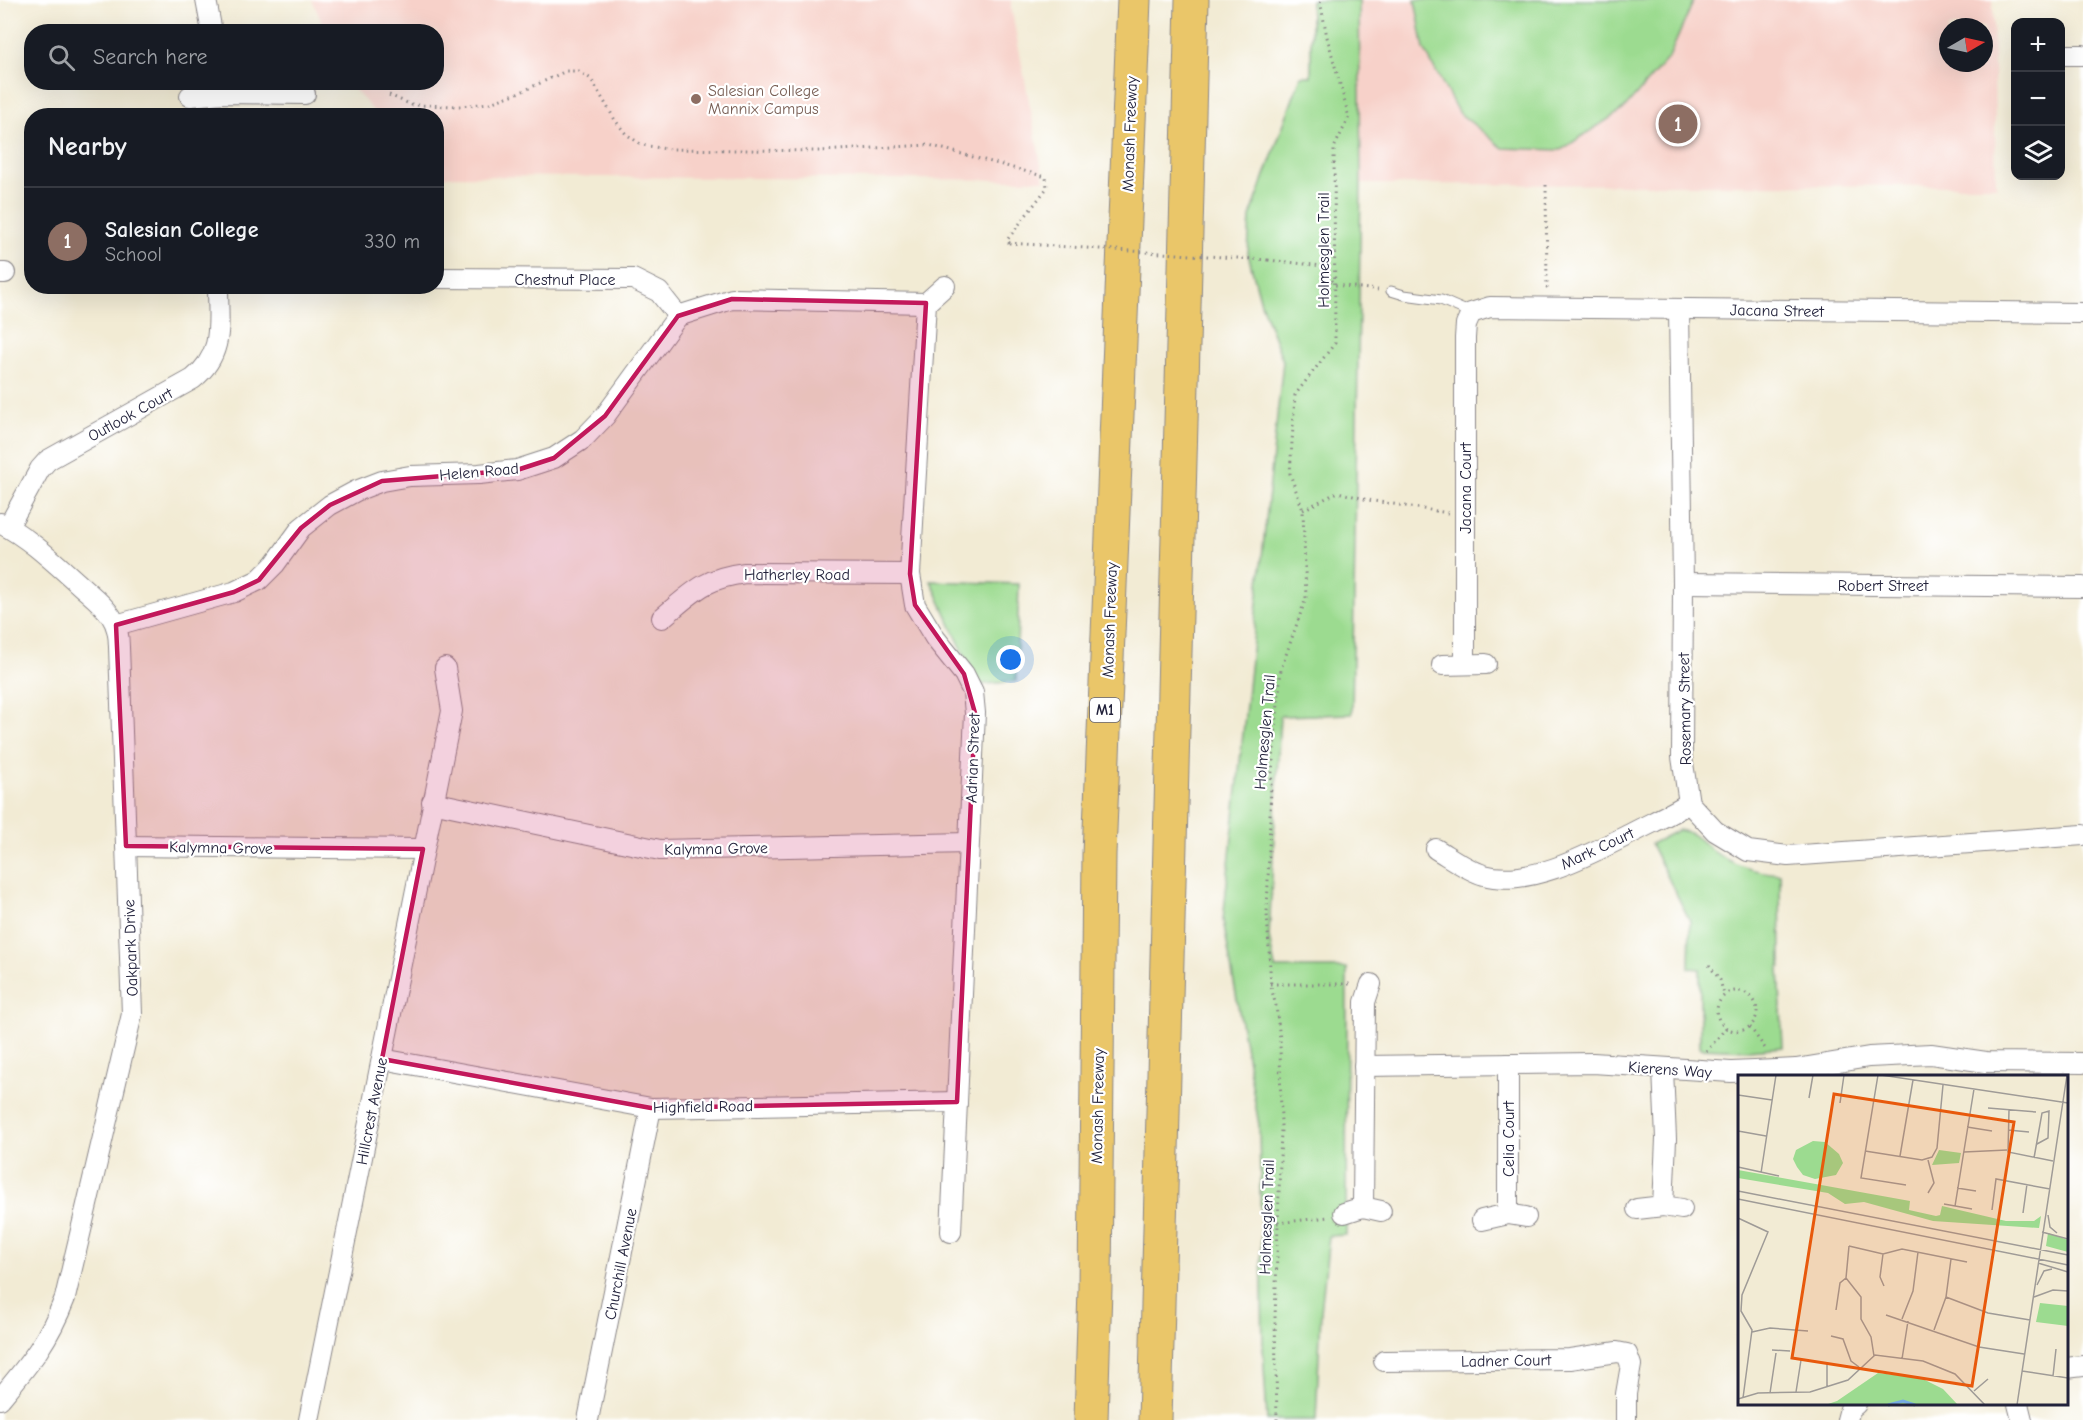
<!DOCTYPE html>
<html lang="en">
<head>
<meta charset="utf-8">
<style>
  :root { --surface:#171b24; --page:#20242c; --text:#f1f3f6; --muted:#9ea1a6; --line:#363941; --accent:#1f6fb2 }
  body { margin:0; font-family:"Comic Neue",sans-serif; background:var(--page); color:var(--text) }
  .controls { position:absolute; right:18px; top:18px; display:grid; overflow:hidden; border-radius:12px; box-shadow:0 6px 24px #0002 }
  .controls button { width:54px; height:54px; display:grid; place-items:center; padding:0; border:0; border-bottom:2px solid var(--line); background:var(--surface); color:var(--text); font:30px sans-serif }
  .compass { position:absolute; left:1939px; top:18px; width:54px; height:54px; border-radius:50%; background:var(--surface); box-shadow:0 6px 24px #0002; rotate:81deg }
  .you { position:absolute; left:1011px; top:660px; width:21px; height:21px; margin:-15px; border:4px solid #fff; border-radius:50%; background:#1a73e8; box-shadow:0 0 0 9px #1a73e833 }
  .badge { display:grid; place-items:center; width:39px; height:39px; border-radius:50%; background:var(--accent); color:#fff; font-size:20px; font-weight:700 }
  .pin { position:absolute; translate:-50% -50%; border:3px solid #fff; box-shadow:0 2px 6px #0006 }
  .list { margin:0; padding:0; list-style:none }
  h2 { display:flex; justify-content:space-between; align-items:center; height:78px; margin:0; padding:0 24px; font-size:26px }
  h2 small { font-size:20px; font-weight:400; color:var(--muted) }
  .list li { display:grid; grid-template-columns:39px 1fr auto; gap:18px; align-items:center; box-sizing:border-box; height:108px; padding:0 24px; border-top:2px solid var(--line) }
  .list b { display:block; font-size:22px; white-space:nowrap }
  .list p { margin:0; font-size:20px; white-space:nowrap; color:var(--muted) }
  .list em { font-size:20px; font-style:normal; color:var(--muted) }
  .icon { flex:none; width:33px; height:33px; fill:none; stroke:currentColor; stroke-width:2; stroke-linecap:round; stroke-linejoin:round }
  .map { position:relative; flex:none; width:2083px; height:1420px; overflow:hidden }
  .search { position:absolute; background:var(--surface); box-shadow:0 6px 24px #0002; left:24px; top:24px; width:420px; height:66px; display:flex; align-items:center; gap:15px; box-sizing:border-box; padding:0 21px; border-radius:24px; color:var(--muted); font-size:22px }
  .panel { position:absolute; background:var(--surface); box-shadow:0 6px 24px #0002; left:24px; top:108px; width:420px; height:186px; border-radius:24px }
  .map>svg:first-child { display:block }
  .built { fill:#f7d1c9; fill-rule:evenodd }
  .green { fill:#9cdb90; stroke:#5f7e66; stroke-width:1.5 }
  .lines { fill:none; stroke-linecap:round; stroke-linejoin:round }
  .service-casing { stroke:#8a8688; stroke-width:11 }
  .minor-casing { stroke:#8a8688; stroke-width:22 }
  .motorway-casing { stroke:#8a8688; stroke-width:35 }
  .path { stroke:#8a8688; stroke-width:3; stroke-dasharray:1.5 4.5; stroke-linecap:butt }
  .service { stroke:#fff; stroke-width:9 }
  .minor { stroke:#fff; stroke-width:20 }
  .motorway { stroke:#eac669; stroke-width:33 }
  .path-bridge { stroke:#8a8688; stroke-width:3; stroke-dasharray:1.5 4.5; stroke-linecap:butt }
  .marked { fill:#c2185b; fill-opacity:0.2; stroke:#c2185b; stroke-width:4.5; stroke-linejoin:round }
  .education-dot { fill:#8d6e63; stroke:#fff; stroke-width:2 }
  .labels { text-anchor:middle; stroke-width:4.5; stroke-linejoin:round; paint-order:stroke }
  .shield { fill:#fff; stroke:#646476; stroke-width:1.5 }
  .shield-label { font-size:15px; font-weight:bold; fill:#22223b }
  .education-label { font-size:16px; fill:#785e54; stroke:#fff; text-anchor:start }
  .street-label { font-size:16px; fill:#22223b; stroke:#fff }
  .inset-river { fill:none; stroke:#75aae2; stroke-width:3 }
  .inset-road { fill:none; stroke:#9f9b97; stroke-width:1.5 }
  .view { fill:#e8590c; fill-opacity:0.15; stroke:#e8590c; stroke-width:3 }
  .inset-edge { fill:none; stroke:#22223b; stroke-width:3 }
</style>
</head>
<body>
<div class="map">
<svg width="2083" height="1420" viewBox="0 0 2083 1420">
  <rect width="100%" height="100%" fill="#fff"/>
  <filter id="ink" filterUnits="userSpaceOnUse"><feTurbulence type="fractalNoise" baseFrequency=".0167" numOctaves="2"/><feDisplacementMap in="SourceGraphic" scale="12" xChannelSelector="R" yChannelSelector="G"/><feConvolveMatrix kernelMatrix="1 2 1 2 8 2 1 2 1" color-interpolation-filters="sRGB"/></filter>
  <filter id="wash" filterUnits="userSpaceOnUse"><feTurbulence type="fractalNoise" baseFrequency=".008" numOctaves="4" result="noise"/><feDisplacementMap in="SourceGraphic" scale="24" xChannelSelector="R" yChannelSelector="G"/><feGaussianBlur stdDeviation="1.35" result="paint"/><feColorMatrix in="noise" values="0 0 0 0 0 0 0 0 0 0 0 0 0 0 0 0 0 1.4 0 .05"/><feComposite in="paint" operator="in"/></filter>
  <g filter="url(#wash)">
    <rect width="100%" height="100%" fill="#f2ebd4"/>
    <g class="built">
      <path d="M312,0H1011V7L1044,180L437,176L436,116L377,115L349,83L436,82V32L326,31Z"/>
      <path d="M1359,0H1993L1996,186L1361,184ZM1948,27H1984V63H1948Z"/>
    </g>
    <g class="green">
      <path d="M1311,0H1359L1361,184L1352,714L1280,716L1269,937L1275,968H1347L1346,1235L1329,1236L1321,1312L1316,1420H1267L1263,1349L1259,1125L1223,920L1283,361L1261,303L1248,254L1250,217L1301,76H1311Z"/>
      <path d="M1415,0H1694L1669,57L1624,109L1561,150L1503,148L1458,112L1424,49Z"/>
      <path d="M931,581L1019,584L1016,681L978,685Z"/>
      <path d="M1678,830C1699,834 1697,839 1713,851C1733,866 1756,872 1780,874L1781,967L1779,968L1783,1047L1748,1050L1700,1048V969L1689,968L1690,921L1651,844Z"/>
    </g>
  </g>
  <g filter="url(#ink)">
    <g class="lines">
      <g class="service-casing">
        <path id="service" d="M1391,291L1404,295L1441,300L1471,313"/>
      </g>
      <g class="minor-casing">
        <g id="minor">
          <path d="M206,0L212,32"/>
          <path d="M2060,55H2083"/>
          <path d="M190,96L222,93L305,94"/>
          <path d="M0,273H5"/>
          <path d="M436,278L633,279L659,292L678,316"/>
          <path d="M926,303L910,574L915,605L935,638L964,674L973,692L975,713L951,1232"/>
          <path d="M926,303L945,286"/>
          <path d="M1679,309L1683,583L1682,757L1689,803L1715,831L1748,851L1788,856L2083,835"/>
          <path d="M0,523C31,539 55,563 81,586C91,595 103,604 111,616C117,625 119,635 119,647L132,1014L65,1298C48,1342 30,1363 0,1399"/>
          <path d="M8,527L40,469L48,460L193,379C225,353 218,324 218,286"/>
          <path d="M1683,583L2083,587"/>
          <path d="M662,618C692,593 704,578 745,573L910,574"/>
          <path d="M116,625L234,592L259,580L275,564L301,528L330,505L356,491L382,481L410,476L479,474L517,470L554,458L583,439L605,416L678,316L732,299L926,303"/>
          <path d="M1465,664V338L1466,324L1471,313L1490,307L2083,313"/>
          <path d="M1442,665L1486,664"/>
          <path d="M432,802L660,850L968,843"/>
          <path d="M126,846L423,849"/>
          <path d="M1436,849C1451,858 1467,870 1484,875C1529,888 1592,853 1632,833C1651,823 1671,814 1689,803"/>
          <path d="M382,1059L651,1108L957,1102"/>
          <path d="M1508,1064V1214"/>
          <path d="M1364,1066L1593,1063L1731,1072L1796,1069L1869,1057L1931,1054L1986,1062L2083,1063"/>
          <path d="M1663,1206L1666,1139L1663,1069"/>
          <path d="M1363,1207L1365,1002L1371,984"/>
          <path d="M1637,1209L1663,1206L1682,1209"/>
          <path d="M1344,1213L1363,1207L1381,1211"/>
          <path d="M1482,1220L1508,1214L1526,1217"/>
          <path d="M1384,1361L1570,1359L1617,1352L1627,1354L1631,1365L1626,1394V1420"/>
          <path d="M2066,1368L2083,1366"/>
          <path d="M2018,1404L2022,1420"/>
          <path d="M309,1420L452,711L445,668"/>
          <path d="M588,1420L651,1108"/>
          <path d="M1847,1420L1850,1409L1856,1404"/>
        </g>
      </g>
      <g class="motorway-casing">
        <g id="motorway">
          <path d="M1091,1420L1095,1288L1099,854L1134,0"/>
          <path d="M1155,1420L1192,0"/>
        </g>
      </g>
      <g class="path">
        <path d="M389,95L412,105L460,106L490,103L523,91L566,71H579L591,79L615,120L626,134L642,145L666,149L820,151L929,145L1046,177L1047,188L1007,240L1009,243"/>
        <path d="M1546,185L1547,290"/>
        <path d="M1268,260L1323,266L1335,285L1378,290"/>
        <path d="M1303,510L1338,492L1368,500L1448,513"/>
        <path d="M1709,965L1720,980L1724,995"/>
        <path d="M1270,984H1353"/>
        <circle cx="1737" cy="1011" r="20"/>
        <path d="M1750,1027L1767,1051"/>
        <path d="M1706,1052L1726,1028"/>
        <path d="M1277,1223L1329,1217"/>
        <path d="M1277,1420L1275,1318L1281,1129L1280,1039L1276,1006L1271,987L1267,914L1271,783L1281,669L1306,598L1303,510L1290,474L1295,395L1335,343L1334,148L1349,117L1327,37L1320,0"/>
      </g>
      <use href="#service" class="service"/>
      <use href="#minor" class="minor"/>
      <use href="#motorway" class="motorway"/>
      <path class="path-bridge" d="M1009,243L1268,260"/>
    </g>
  </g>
  <path class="marked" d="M732,299L926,303L910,574L915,605L964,674L975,713L957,1102L651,1108L382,1059L423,849L126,846L116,625L234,592L259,580L301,528L330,505L382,481L517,470L554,458L605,416L678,316Z"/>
  <circle class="education-dot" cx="696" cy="99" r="6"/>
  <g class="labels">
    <rect class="shield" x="1090" y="698" width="30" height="24" rx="4.5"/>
    <g class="shield-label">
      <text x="1105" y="715">M1</text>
    </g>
    <g class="education-label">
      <text x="708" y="96">Salesian College<tspan x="708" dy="18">Mannix Campus</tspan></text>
    </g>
    <g class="street-label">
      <text transform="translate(1129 134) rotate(-88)" y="6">Monash Freeway</text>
      <text transform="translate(1323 250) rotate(-90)" y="6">Holmesglen Trail</text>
      <text x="565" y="285">Chestnut Place</text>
      <text transform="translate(1777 310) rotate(1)" y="6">Jacana Street</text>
      <text transform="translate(130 414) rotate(-29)" y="6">Outlook Court</text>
      <text transform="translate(479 471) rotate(-5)" y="6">Helen Road</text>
      <text transform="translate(1465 488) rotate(-90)" y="6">Jacana Court</text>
      <text x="797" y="580">Hatherley Road</text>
      <text x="1883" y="591">Robert Street</text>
      <text transform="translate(1109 620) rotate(-88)" y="6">Monash Freeway</text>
      <text transform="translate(1684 709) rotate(-91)" y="6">Rosemary Street</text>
      <text transform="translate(1264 732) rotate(-85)" y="6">Holmesglen Trail</text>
      <text transform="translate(972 758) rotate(-88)" y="6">Adrian Street</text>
      <text transform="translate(221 847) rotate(1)" y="6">Kalymna Grove</text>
      <text transform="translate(716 848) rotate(-1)" y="6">Kalymna Grove</text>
      <text transform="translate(1597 848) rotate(-25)" y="6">Mark Court</text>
      <text transform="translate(130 948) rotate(-92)" y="6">Oakpark Drive</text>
      <text transform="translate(1670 1069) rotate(4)" y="6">Kierens Way</text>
      <text transform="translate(703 1106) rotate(-1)" y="6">Highfield Road</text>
      <text transform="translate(1097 1106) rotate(-89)" y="6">Monash Freeway</text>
      <text transform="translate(371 1111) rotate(-79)" y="6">Hillcrest Avenue</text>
      <text transform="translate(1508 1139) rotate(-90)" y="6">Celia Court</text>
      <text transform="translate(1266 1217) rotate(-88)" y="6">Holmesglen Trail</text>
      <text transform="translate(620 1264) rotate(-79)" y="6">Churchill Avenue</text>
      <text transform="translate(1506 1360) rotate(-1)" y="6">Ladner Court</text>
    </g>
  </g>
  <g transform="translate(1738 1075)">
    <rect width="330" height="330" fill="#f2ebd4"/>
    <path d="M75,66L87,67L101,79L105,88L98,100L77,104L65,100L59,92L55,84L58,75ZM201,75L223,78L221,88L194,90ZM0,95L172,126L171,135L198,141L202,140L204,131L268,146H296L303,141L301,153L195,146L126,127L107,129L90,118L0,103ZM310,158L330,165V177L308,171ZM302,228L330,231V251L298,247ZM140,298L183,303L205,314L220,330H87L99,326Z" fill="#9cdb90"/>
    <path class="inset-river" d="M150,330L165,326L177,330"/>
    <path class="inset-road" d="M140,0L123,103L168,110M143,0L330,28M0,20L34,25M71,23L75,0M102,28L106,0M250,33L298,37M271,35L270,77L315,86M229,52L254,56M270,55L291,57M0,56L28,61M127,76L184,85L194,82L199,73L205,10M226,77L269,75M162,81L175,5M296,83L304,38L311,36L310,63L299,69M190,85L196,108L190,118M0,92L41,101M23,98L38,0M219,113L238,116M0,116L330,180M0,124L330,190M206,129L234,134M217,131L236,14M254,135L258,104L312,114M285,138L289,109M310,140L312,152L319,158M0,143L30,157L4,220L3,236L14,255L5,323M304,157L330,164M111,171L145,179L164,174L229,187M111,171L108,203L123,222V244L133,262L136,281M145,179L142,202L146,211M300,188L330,197M299,210L306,196L314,194M208,222L250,238L292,245M296,222L315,215L330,216M98,235L102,208L108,203M148,240L241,272L286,279M164,244L175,216L180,177M196,255L208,222L213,184M14,257L32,253L70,256M93,261L105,264L113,286L121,292M34,275L52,276M164,284L170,246M89,288V311M284,296L330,303M315,301L318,274M236,316L250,304M58,317L63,285M32,318L38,278M0,324L20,318L72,317L110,305L137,280L185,286L217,299L247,330M279,330L329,0"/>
    <path class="view" d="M96,19L276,47L234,311L54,283Z"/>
    <rect width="330" height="330" class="inset-edge"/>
  </g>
</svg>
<div class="controls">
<button>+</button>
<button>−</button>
<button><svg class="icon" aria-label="layers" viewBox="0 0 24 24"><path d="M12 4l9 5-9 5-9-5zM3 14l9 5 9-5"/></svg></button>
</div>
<svg class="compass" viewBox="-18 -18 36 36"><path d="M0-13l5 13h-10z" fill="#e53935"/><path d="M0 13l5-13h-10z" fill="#9ea1a6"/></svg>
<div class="you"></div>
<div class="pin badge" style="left:1678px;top:124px;background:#8d6e63">1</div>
<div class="search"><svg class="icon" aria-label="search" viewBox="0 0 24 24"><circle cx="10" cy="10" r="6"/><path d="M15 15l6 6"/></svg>Search here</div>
<section class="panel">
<h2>Nearby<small></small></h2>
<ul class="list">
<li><span class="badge" style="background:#8d6e63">1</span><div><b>Salesian College</b><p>School</p></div><em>330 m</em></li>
</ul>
</section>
</div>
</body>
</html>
